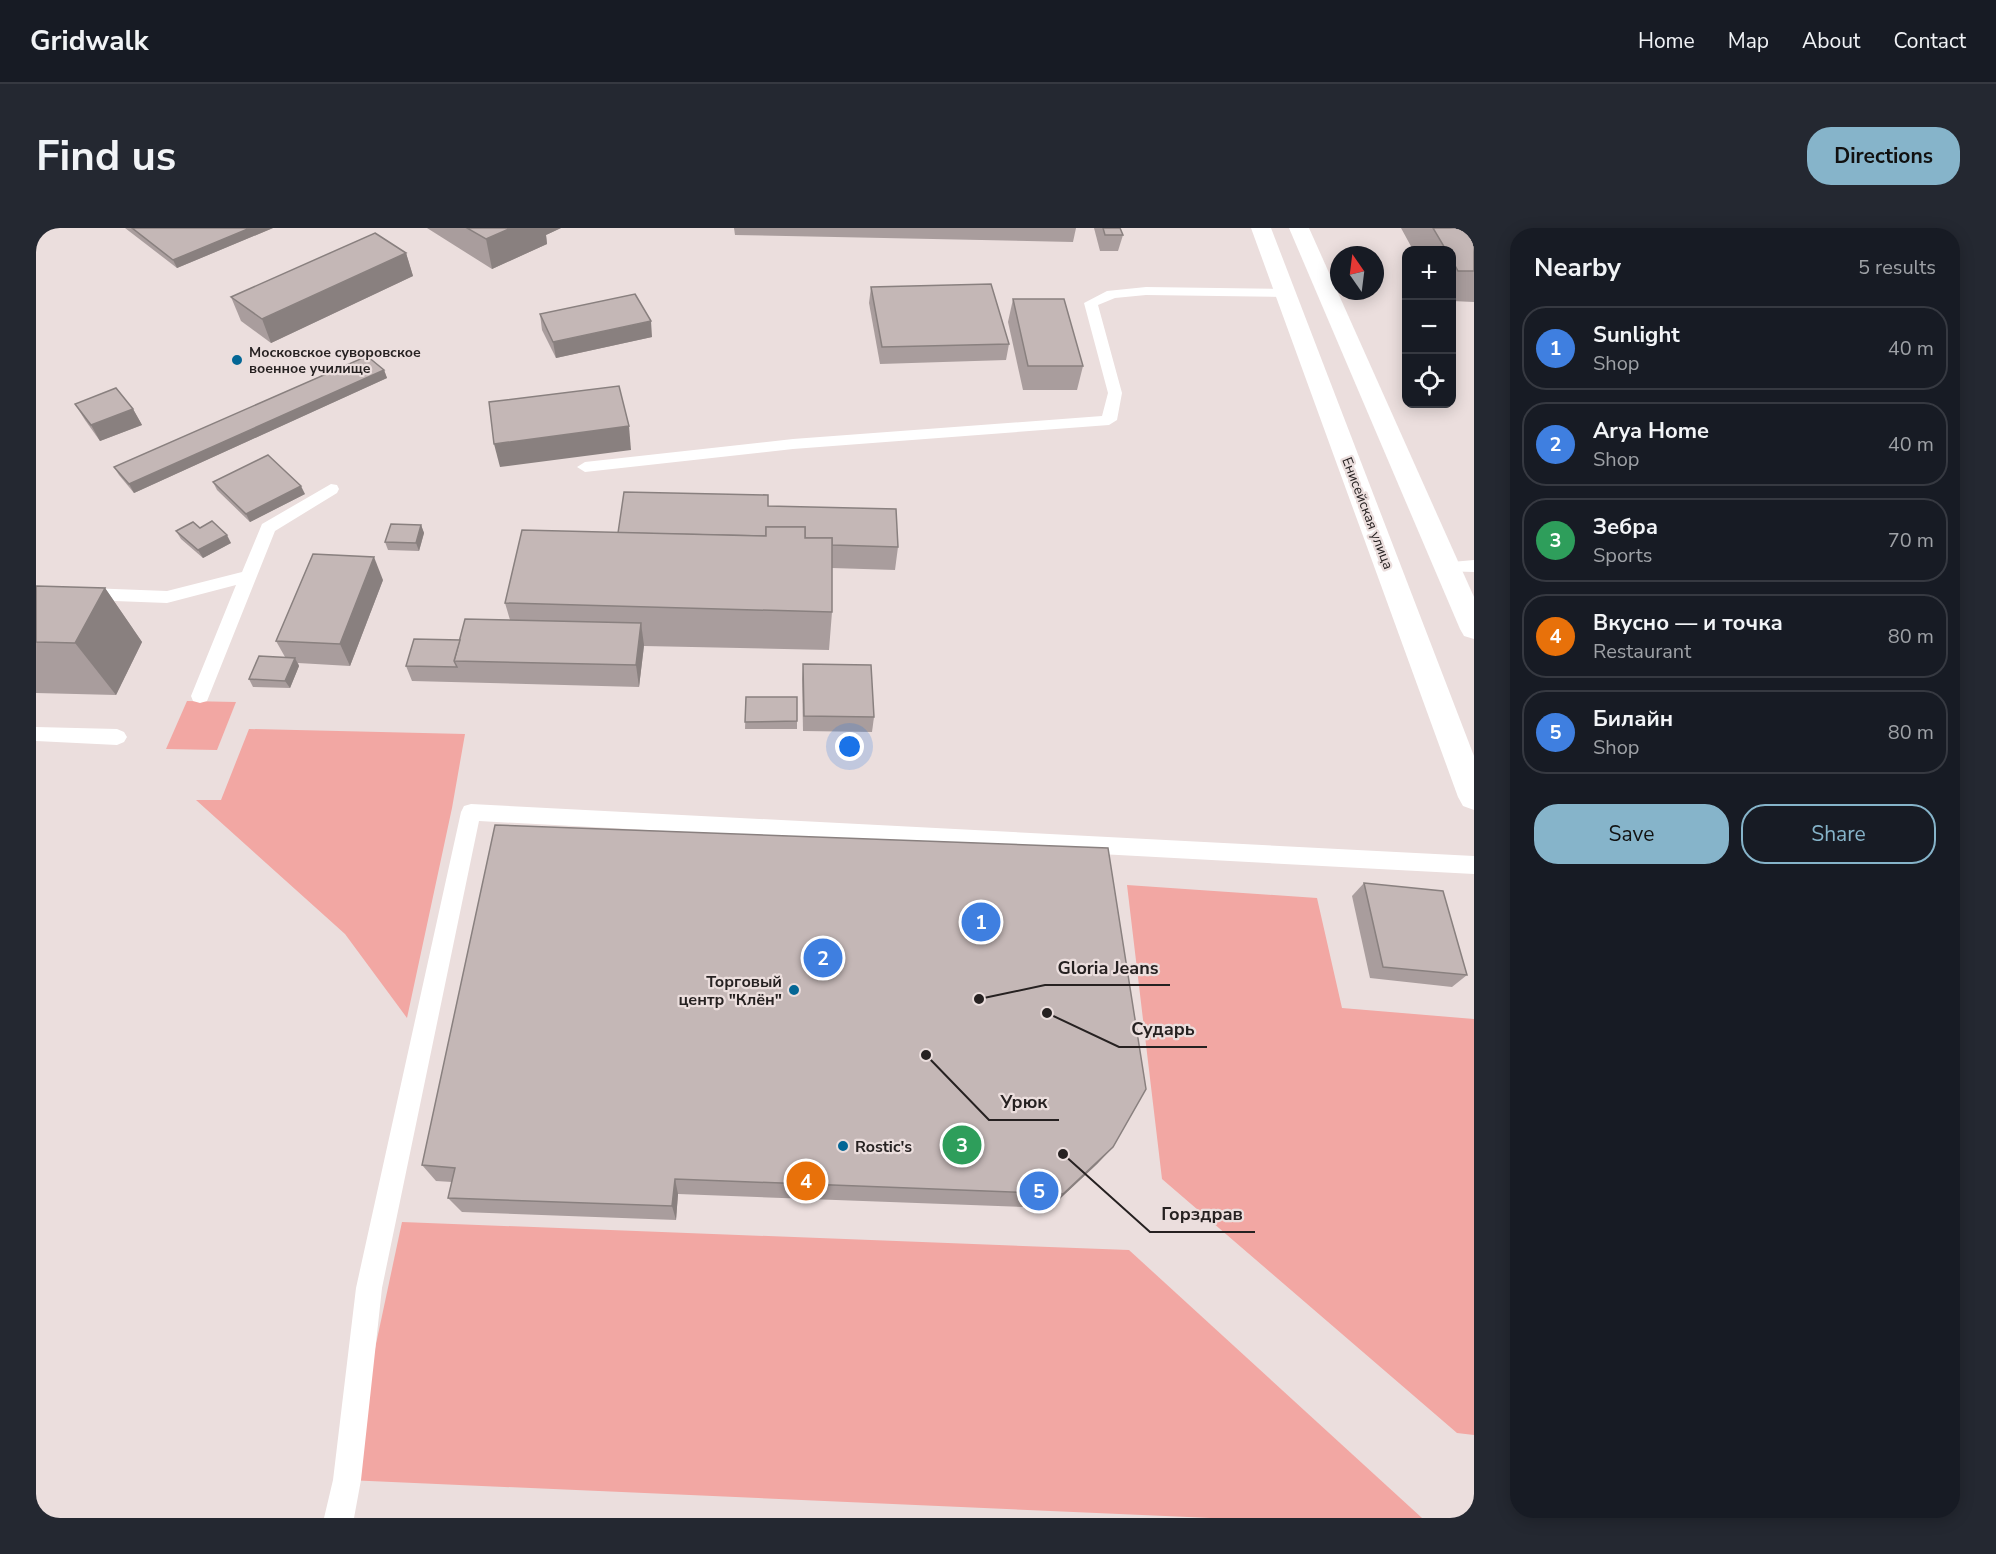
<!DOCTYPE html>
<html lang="en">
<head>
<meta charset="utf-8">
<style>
  :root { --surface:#171b24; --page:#242831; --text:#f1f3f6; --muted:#9ea1a6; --line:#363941; --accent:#86b4ca }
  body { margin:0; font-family:"Nunito Sans",sans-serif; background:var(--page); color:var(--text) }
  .controls { position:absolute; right:18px; top:18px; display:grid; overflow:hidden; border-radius:12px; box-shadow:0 3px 15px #0003 }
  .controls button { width:54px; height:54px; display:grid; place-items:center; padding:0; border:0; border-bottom:2px solid var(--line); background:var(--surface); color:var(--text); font:30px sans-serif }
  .compass { position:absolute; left:1294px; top:18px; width:54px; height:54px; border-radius:50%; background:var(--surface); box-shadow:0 3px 15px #0003; rotate:346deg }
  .you { position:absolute; left:814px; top:519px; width:21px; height:21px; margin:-15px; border:4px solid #fff; border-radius:50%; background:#1a73e8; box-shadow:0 0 0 9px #1a73e833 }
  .badge { display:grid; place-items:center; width:39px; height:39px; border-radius:50%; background:var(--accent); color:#fff; font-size:20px; font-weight:700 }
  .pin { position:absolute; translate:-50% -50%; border:3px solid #fff; box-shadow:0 2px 6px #0006 }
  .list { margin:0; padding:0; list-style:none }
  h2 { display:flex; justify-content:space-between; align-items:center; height:78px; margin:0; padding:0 24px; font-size:26px }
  h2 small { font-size:20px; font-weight:400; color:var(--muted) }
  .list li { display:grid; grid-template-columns:39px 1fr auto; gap:18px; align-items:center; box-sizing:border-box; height:84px; margin:0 12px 12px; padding:0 12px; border:2px solid var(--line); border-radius:24px }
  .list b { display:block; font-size:22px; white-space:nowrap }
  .list p { margin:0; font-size:20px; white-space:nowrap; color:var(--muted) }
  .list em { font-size:20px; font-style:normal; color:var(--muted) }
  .actions { display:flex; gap:12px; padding:18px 24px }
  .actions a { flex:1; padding:14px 0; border:2px solid var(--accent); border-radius:24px; text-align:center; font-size:21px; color:var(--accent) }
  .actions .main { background:var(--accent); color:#111 }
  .icon { flex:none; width:33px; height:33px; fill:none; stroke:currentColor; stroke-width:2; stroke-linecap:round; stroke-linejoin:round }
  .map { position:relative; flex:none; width:1438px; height:1290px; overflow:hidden; border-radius:24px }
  header { display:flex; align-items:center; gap:36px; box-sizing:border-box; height:84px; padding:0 30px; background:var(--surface); border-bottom:2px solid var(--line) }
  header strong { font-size:28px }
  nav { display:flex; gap:33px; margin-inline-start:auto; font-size:21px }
  .intro { display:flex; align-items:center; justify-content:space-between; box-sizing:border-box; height:144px; padding:0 36px }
  h1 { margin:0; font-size:42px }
  .button { padding:15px 27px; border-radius:24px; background:var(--accent); color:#111; font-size:21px; font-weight:700 }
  main { display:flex; gap:36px; padding:0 36px }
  aside { flex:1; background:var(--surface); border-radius:24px; box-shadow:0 3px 15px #0003 }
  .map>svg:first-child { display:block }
  .green { fill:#f2a7a3 }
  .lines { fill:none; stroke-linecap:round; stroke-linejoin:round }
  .service { fill:#fff; fill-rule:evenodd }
  .secondary { fill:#fff; fill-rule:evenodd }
  .wall { fill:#a99d9d }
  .shaded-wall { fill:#89807f }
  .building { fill:#c4b7b6; stroke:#89807f; stroke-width:1.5 }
  .poi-dot { fill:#036695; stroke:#ebdedd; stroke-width:2 }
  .labels { text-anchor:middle; stroke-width:4.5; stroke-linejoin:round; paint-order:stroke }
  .far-poi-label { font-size:14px; font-weight:bold; fill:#262121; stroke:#ebdedd; text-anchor:start }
  .far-street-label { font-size:14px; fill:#262121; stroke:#ebdedd }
  .poi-label { font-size:16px; font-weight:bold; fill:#262121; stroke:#ebdedd; text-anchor:end }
  .leader { fill:none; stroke:#262121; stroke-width:2 }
  .callout-dot { fill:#262121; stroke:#ebdedd; stroke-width:2 }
  .callout-label { font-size:18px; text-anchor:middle; font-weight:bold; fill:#262121; stroke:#ebdedd; stroke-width:4.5; stroke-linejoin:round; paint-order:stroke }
</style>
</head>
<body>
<header>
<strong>Gridwalk</strong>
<nav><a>Home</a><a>Map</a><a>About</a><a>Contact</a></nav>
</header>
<div class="intro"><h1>Find us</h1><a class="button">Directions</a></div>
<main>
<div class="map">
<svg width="1438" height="1290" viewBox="0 0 1438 1290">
  <rect width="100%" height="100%" fill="#ebdedd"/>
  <g class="green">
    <path d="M151,473L200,474L181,522L130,521Z"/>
    <path d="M213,501L429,506L416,580L371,790L309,706L160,572H185Z"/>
    <path d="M1091,657L1281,670L1306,780L1438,791V1207L1421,1205L1126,951Z"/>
    <path d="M366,994L1093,1022L1386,1290H1175L311,1252Z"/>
  </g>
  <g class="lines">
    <g class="service">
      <path d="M1110,59L1249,61L1256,65L1249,69L1110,67L1079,70L1062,77L1086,165L1081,192L1073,197L757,221L549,244L541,239L549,234L757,211L1066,188L1072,165L1048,75L1071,63Z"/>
      <path d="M295,256L301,257L303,261L301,265L239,303L171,473L164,475L157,473L155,468L200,357L131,375L0,370V358L131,363L206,344L226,296Z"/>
      <path d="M1438,332V344L1405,343L1402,339L1405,335Z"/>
      <path d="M0,499L81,501L88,504L91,509L88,514L81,517L0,513Z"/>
      <path d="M435,576L1438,628V646L443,593L346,1060L325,1252L318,1290H288L297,1252L320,1060L425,584L428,578Z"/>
    </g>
    <g class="secondary">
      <path d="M1215,0H1235L1438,528V582L1427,578L1422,569Z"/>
      <path d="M1253,0H1273L1438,369V411L1428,408L1424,401Z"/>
    </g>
  </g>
  <g class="wall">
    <path d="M89,0H237L141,40Z"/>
    <path d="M391,0H525L510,7L511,16L456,41Z"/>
    <path d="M698,0H1040L1037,14L699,7Z"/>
    <path d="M1058,0H1084L1087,7L1082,23H1064Z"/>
    <path d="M1365,0H1438V74L1416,73V22H1377Z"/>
    <path d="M370,25L377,48L235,115L205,93L195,69Z"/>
    <path d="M835,59L973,116L970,132L844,136L833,75Z"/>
    <path d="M977,71L1047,138L1041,162H987L972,94Z"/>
    <path d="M504,86L616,109L520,130L506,102Z"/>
    <path d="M348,142L351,150L98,265L83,247L78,239Z"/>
    <path d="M39,176L97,181L106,197L64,213L49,192Z"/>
    <path d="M177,254L269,266L214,294L181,262Z"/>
    <path d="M732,278L862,319L859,342L796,340V384L793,422L608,418L603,459L376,453L370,438L424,412L474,392L469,375L582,305Z"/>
    <path d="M385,297L388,305L383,323L352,322L349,314Z"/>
    <path d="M164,300L195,315L167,330L145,311L140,303Z"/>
    <path d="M347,352L314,438L262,435L263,438L254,460L217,459L213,451L249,429L240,413Z"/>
    <path d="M0,358L69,360L106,414L80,467L0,465Z"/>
    <path d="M767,436L838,489L836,504L767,503L766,451Z"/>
    <path d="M710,469L761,493V501H709Z"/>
    <path d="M1328,655L1431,747L1416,759L1334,750L1316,668Z"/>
    <path d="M1077,919L1061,936L1014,980L642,966L640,992L426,984L412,970L416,954L400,953L386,937Z"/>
  </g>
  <g class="shaded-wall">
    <path d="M214,0H237L141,40L137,32Z"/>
    <path d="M475,0H525L510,7L511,16L456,41L450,11Z"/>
    <path d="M370,25L377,48L235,115L226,91Z"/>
    <path d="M615,93L616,109L520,130L517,114Z"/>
    <path d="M348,142L351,150L98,265L93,256Z"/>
    <path d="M97,181L106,197L64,213L55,197Z"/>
    <path d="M593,198L595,222L464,239L458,216Z"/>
    <path d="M265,258L269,266L214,294L210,286Z"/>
    <path d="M385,297L388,305L383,323L380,315Z"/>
    <path d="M191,307L195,315L167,330L162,322Z"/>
    <path d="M338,329L347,352L314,438L304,416Z"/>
    <path d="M69,360L106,414L80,467L39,415Z"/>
    <path d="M605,395L608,417L603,459L600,437Z"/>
    <path d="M259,430L263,438L254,460L249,453Z"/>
    <path d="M1077,919L1061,936L1014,980L1027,966Z"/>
    <path d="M639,951L642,966L640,992L636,978Z"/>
  </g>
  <g class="building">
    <path d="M96,0H214L137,32Z"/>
    <path d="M431,0H475L450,11Z"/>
    <path d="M1067,0H1084L1087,7H1069Z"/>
    <path d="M1397,0H1438V43H1422L1416,32V22H1410Z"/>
    <path d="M339,5L370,25L226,91L195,69Z"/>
    <path d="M955,56L973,116L846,119L835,59Z"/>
    <path d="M599,66L615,93L517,114L504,86Z"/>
    <path d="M977,71H1028L1047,138H992Z"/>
    <path d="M331,128L348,142L93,256L78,239Z"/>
    <path d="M583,158L593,198L458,216L453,174Z"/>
    <path d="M80,160L97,181L55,197L39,176Z"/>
    <path d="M232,227L265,258L210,286L177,254Z"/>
    <path d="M588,264L732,267V278L860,281L862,319L796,317V310H769V299H730V308L582,305Z"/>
    <path d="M176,293L191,307L162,322L140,303L157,294L164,300Z"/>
    <path d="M355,296L385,297L380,315L349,314Z"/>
    <path d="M730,299H769V310H796V384L469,375L486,302L730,308Z"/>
    <path d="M277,326L338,329L304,416L240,413Z"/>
    <path d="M0,358L69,360L39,415L0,414Z"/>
    <path d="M429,391L605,395L600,437L418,433Z"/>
    <path d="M378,411L424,412L418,433L421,439L370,438Z"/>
    <path d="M223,428L259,430L249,453L213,451Z"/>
    <path d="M767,436L835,437L838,489L768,488Z"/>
    <path d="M710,469H761V493L709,494Z"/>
    <path d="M459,597L1072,620L1110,861L1077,919L1027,966L639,951L636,978L412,970L419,940L386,937Z"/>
    <path d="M1328,655L1407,663L1431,747L1347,739Z"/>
  </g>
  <g class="poi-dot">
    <circle cx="201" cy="132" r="6"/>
    <circle cx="758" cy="762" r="6"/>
    <circle cx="807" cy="918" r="6"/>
  </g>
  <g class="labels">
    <g class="far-poi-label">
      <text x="213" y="129">Московское суворовское<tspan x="213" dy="16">военное училище</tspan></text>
    </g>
    <g class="far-street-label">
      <text transform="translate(1332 285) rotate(69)" y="5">Енисейская улица</text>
    </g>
    <g class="poi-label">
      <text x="746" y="759">Торговый<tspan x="746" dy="18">центр "Клён"</tspan></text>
      <text x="819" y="924" text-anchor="start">Rostic's</text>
    </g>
  </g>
  <path class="leader" d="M943 771L1009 757H1134M1011 785L1083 819H1171M890 827L953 892H1023M1027 926L1114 1004H1219"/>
  <g class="callout-dot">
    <circle cx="943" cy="771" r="6"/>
    <circle cx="1011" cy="785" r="6"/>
    <circle cx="890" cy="827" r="6"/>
    <circle cx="1027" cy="926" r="6"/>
  </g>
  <g class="callout-label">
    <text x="1072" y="746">Gloria Jeans</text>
    <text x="1127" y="807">Сударь</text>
    <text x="988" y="880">Урюк</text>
    <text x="1166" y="992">Горздрав</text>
  </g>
</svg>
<div class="controls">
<button>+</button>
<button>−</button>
<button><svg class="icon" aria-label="locate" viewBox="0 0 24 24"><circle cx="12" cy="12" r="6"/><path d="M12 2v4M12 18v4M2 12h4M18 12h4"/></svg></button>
</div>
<svg class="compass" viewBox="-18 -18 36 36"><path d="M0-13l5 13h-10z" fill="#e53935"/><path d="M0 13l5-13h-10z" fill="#9ea1a6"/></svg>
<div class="you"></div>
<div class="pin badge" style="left:945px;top:694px;background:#3f7fe0">1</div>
<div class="pin badge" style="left:787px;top:730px;background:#3f7fe0">2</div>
<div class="pin badge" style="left:926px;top:917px;background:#2e9e5b">3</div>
<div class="pin badge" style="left:770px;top:953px;background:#e8710a">4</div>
<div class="pin badge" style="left:1003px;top:963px;background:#3f7fe0">5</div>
</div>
<aside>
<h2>Nearby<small>5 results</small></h2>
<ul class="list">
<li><span class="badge" style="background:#3f7fe0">1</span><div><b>Sunlight</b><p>Shop</p></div><em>40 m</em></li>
<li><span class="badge" style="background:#3f7fe0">2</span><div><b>Arya Home</b><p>Shop</p></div><em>40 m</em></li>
<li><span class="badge" style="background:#2e9e5b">3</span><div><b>Зебра</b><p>Sports</p></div><em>70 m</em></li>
<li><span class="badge" style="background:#e8710a">4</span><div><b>Вкусно — и точка</b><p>Restaurant</p></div><em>80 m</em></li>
<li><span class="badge" style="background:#3f7fe0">5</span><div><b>Билайн</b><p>Shop</p></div><em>80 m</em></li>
</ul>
<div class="actions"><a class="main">Save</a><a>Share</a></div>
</aside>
</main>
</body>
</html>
